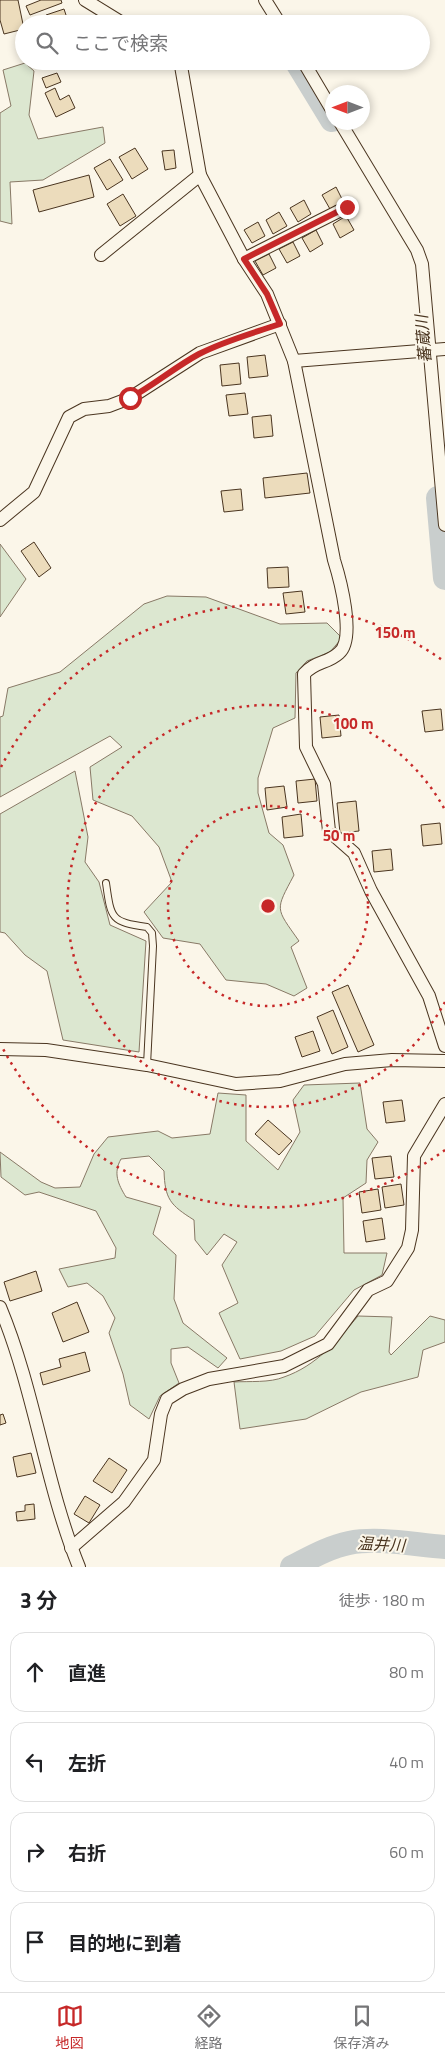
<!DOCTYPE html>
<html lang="ja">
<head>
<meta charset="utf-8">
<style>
  :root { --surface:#fff; --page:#f6f6f6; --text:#202124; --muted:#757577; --line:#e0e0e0; --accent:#c62828 }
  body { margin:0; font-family:"Titillium Web","Noto Sans JP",sans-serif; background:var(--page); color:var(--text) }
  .compass { position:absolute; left:325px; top:85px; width:45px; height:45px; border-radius:50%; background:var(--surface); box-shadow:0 2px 8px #0003; rotate:270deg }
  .stop { position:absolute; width:15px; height:15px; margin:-11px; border:4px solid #c62828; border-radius:50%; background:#fff }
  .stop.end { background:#c62828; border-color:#fff; box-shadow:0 1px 5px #0008 }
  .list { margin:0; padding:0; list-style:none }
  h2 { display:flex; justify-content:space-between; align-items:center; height:65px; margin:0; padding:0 20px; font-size:21px }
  h2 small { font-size:16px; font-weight:400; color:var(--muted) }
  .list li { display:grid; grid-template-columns:32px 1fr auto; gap:15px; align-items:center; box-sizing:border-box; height:80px; margin:0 10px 10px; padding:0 10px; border:1px solid var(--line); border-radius:15px }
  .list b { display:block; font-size:19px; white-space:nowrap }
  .list em { font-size:16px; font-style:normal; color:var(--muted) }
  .icon { flex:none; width:28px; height:28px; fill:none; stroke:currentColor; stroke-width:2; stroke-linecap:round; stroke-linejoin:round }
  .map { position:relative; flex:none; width:445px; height:1567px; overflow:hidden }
  .search { position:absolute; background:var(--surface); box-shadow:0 2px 8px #0003; left:15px; right:15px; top:15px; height:55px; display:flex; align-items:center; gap:12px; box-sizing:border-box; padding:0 18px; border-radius:28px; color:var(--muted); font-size:19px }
  .sheet { height:425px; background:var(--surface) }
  nav { display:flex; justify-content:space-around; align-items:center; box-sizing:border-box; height:70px; border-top:1px solid var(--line); background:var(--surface); font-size:14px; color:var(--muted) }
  nav a { display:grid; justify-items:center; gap:2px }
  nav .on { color:var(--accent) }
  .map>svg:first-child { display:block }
  .green { fill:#dce7d0; stroke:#887966 }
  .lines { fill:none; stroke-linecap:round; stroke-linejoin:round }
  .river { stroke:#c9cecd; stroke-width:24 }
  .building { fill:#ecdcbc; stroke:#4a3520 }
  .lane-casing { stroke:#4a3520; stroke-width:8 }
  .street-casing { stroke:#4a3520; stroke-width:14 }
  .lane { stroke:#fbf6e9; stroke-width:6 }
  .street { stroke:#fbf6e9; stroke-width:12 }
  .route { stroke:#c62828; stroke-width:6 }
  .ring { fill:none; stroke:#c62828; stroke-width:2.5; stroke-dasharray:2.5 5 }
  .labels { text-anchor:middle; stroke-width:4; stroke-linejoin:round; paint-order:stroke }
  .water-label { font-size:16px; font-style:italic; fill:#4a3520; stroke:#fbf6e9 }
  .centre { fill:#c62828; stroke:#fbf6e9; stroke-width:2.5 }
  .ring-label { font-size:15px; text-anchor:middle; font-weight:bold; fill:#c62828; stroke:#fbf6e9; stroke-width:4; stroke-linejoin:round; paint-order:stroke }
</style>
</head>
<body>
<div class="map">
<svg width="445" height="1567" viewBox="0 0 445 1567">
  <rect width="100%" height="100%" fill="#fbf6e9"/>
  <g class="green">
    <path d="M25,63L34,71L29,115L38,139L103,127L105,143L43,180L10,182L12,224L0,221V113L11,106L3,70Z"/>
    <path d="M0,544L26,579L0,617Z"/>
    <path d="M167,596L206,597L280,624L327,623L342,638L330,652L307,661L296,673L295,718L273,728L258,778V793L269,833L283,845L294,875C275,911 275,907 299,941L291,947L307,988L294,996L266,984L226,980L200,944L163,938L144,912L172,882L159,847L132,816L93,800L90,767L122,747L110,736L0,797V717L3,716L8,688L60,672L144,604Z"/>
    <path d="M75,771L88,837L85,862L99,882L110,925L146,941L139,1052L63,1040L47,971L25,955L5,933L0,932V814Z"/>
    <path d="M360,1083L367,1129L378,1142L367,1160L366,1183L343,1198L344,1253H387L382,1275L354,1290L315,1336L281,1351L240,1359L219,1313L238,1303L222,1265L237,1242L224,1234L207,1255L195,1240L194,1220C170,1205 165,1199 164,1171L149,1156L121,1159C113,1173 118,1184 126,1197L161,1207L153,1234L176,1255L174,1299L183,1323L227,1358L218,1368L188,1347L171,1349V1363L179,1383L160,1396L149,1419L130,1405L123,1374L109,1333L115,1318L103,1296L87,1283L68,1287L59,1269L115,1258L116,1248L96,1211L39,1192L25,1195L1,1177L0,1152L41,1182L55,1188L80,1187L94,1154L108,1137L158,1131L172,1138L210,1134L218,1093L246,1095V1141L278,1170L300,1132L293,1100L304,1085Z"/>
    <path d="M358,1316L392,1317L389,1352L391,1355L430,1316L445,1320V1342L423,1350L418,1377L361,1392L306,1419L240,1429L234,1382C249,1381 270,1383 284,1377C316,1366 337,1341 358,1316Z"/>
  </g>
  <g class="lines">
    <g class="river">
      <path d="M296,61L332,120"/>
      <path d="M438,498L445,578"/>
      <path d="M292,1567C310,1558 329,1547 349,1543C379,1537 415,1545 445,1547"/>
    </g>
  </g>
  <g class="building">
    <path d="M0,0H18L24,29L4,34L0,20Z"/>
    <path d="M41,0H61L62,3L30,15L26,6Z"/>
    <path d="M64,9L69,24H49L46,15Z"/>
    <path d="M197,16L201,24H181Z"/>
    <path d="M24,38V58L19,39Z"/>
    <path d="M121,61H136L125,68Z"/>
    <path d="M57,73L61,82L46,88L42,78Z"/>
    <path d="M55,88L60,100L69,95L75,108L56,117L45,93Z"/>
    <path d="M135,148L148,169L132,179L119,157Z"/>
    <path d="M174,150L176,168L165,170L162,151Z"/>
    <path d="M110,159L123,180L107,190L94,168Z"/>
    <path d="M89,175L94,197L39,212L33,190Z"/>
    <path d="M336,187L343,201L330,209L322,195Z"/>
    <path d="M123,194L136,216L120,226L107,204Z"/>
    <path d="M304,200L311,214L298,222L290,208Z"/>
    <path d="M279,212L287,226L273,234L266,220Z"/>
    <path d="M346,216L354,230L340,238L333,224Z"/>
    <path d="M258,222L265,236L252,243L244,230Z"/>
    <path d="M316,230L323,244L310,252L302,238Z"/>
    <path d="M293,242L300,256L287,263L279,249Z"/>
    <path d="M269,254L276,268L263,275L255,261Z"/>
    <path d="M265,355L268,376L249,378L247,357Z"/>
    <path d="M239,363L241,384L222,386L220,365Z"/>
    <path d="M245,393L248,414L229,416L226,395Z"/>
    <path d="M271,415L273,436L254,438L252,417Z"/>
    <path d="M307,473L310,493L265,498L263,478Z"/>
    <path d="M241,489L243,510L224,512L221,491Z"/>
    <path d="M34,542L51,568L39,577L21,551Z"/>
    <path d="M288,567L289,587L268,588L267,568Z"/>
    <path d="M302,591L305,612L286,614L283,593Z"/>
    <path d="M441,709L443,730L425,732L422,711Z"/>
    <path d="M339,715L341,736L322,738L320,717Z"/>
    <path d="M315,779L317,801L298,803L296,781Z"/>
    <path d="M284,786L287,807L267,810L265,788Z"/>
    <path d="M356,801L359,831L340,833L337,803Z"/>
    <path d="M301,814L303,836L284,838L282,817Z"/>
    <path d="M440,823L442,844L423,846L421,825Z"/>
    <path d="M391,849L393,870L374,872L372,851Z"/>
    <path d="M348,985L374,1045L358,1052L332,992Z"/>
    <path d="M333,1010L348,1047L332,1054L317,1017Z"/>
    <path d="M313,1031L320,1051L302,1057L295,1037Z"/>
    <path d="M402,1100L405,1121L386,1123L383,1102Z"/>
    <path d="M268,1120L292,1141L279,1155L255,1134Z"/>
    <path d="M391,1156L394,1177L375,1179L372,1158Z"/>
    <path d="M401,1184L404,1205L385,1208L382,1187Z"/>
    <path d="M378,1189L381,1210L362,1213L359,1192Z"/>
    <path d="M382,1218L385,1239L366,1242L363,1221Z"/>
    <path d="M36,1271L42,1291L10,1301L4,1282Z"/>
    <path d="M77,1302L89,1332L63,1342L52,1313Z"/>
    <path d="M85,1352L90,1371L43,1385L40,1373L61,1367L59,1359Z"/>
    <path d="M3,1414L6,1423L0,1425V1415Z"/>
    <path d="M31,1453L36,1473L17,1477L13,1457Z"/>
    <path d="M109,1458L127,1470L112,1493L93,1481Z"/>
    <path d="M85,1496L100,1505L89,1523L74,1514Z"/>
    <path d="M34,1504L35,1519L17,1521L16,1512L25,1511V1505Z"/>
  </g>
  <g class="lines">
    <g class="lane-casing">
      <path id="lane" d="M106,883C111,919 111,922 147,927L152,933L153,946L147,1065"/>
    </g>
    <g class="street-casing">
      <g id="street">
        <path d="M85,0L124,24"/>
        <path d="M265,0L280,24"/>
        <path d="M178,61L181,66L200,175L244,259L267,294L294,361L334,560C340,579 356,639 339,653C327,664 315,661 304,674L306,747L324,784L329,831L354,853L371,891L429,996L445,1046"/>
        <path d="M303,61L332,110"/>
        <path d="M340,122L417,250L422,264L445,525"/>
        <path d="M101,255L200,175"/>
        <path d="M244,259L347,207"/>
        <path d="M294,361L445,349"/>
        <path d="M0,520L34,492L69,417L84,409L109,406L130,398L200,353L280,324"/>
        <path d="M0,1049L46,1050L147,1065L236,1084L280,1081L345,1064L392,1060L445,1061"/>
        <path d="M0,1307C35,1391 45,1483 79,1567"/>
        <path d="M71,1548L124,1502L154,1460L161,1414L167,1399L183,1389L209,1379L284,1366L328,1344L368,1290L387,1281L408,1248L412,1230L414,1156L445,1104"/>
      </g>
    </g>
    <use href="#lane" class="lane"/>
    <use href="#street" class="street"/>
  </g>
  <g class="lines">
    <path class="route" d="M130,398C154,385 175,367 199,354C224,341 253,333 280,324L267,294L244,259L347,207"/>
  </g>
  <g class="ring">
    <circle cx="268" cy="906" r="100"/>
    <path d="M445 1002A201 201 0 1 1 445 810"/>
    <path d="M445 1150A301 301 0 0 1 1 1045M1 767A301 301 0 0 1 445 662"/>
  </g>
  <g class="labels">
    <g class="water-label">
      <text transform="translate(423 339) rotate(-95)" y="6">蕃蔵川</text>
      <text transform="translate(381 1544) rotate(3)" y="6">温井川</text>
    </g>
  </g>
  <circle cx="268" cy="906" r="8" class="centre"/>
  <g class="ring-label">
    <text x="395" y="638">150 m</text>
    <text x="353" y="729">100 m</text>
    <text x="339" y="841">50 m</text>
  </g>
</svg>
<svg class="compass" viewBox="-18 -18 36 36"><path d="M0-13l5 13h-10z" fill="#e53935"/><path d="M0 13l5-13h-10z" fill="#757577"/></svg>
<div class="stop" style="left:130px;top:398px"></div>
<div class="stop end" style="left:347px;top:207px"></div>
<div class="search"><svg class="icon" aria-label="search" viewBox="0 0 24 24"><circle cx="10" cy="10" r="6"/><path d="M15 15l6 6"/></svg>ここで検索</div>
</div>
<section class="sheet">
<h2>3 分<small>徒歩 · 180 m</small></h2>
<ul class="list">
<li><svg class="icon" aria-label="ahead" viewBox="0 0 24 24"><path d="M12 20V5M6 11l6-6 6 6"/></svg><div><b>直進</b></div><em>80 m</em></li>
<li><svg class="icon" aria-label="left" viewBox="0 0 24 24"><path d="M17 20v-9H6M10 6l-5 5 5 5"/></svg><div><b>左折</b></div><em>40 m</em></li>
<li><svg class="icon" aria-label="right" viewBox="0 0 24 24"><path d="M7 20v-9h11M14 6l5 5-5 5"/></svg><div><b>右折</b></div><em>60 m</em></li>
<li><svg class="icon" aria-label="arrive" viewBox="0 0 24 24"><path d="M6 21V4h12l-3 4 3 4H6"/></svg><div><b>目的地に到着</b></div></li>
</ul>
</section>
<nav>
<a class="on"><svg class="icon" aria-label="map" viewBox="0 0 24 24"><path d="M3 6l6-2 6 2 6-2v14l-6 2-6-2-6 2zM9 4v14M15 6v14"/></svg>地図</a>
<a><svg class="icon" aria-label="directions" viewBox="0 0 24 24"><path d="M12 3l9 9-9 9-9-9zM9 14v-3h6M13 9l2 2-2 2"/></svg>経路</a>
<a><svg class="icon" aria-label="saved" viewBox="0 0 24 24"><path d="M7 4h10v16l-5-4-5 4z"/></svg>保存済み</a>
</nav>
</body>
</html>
